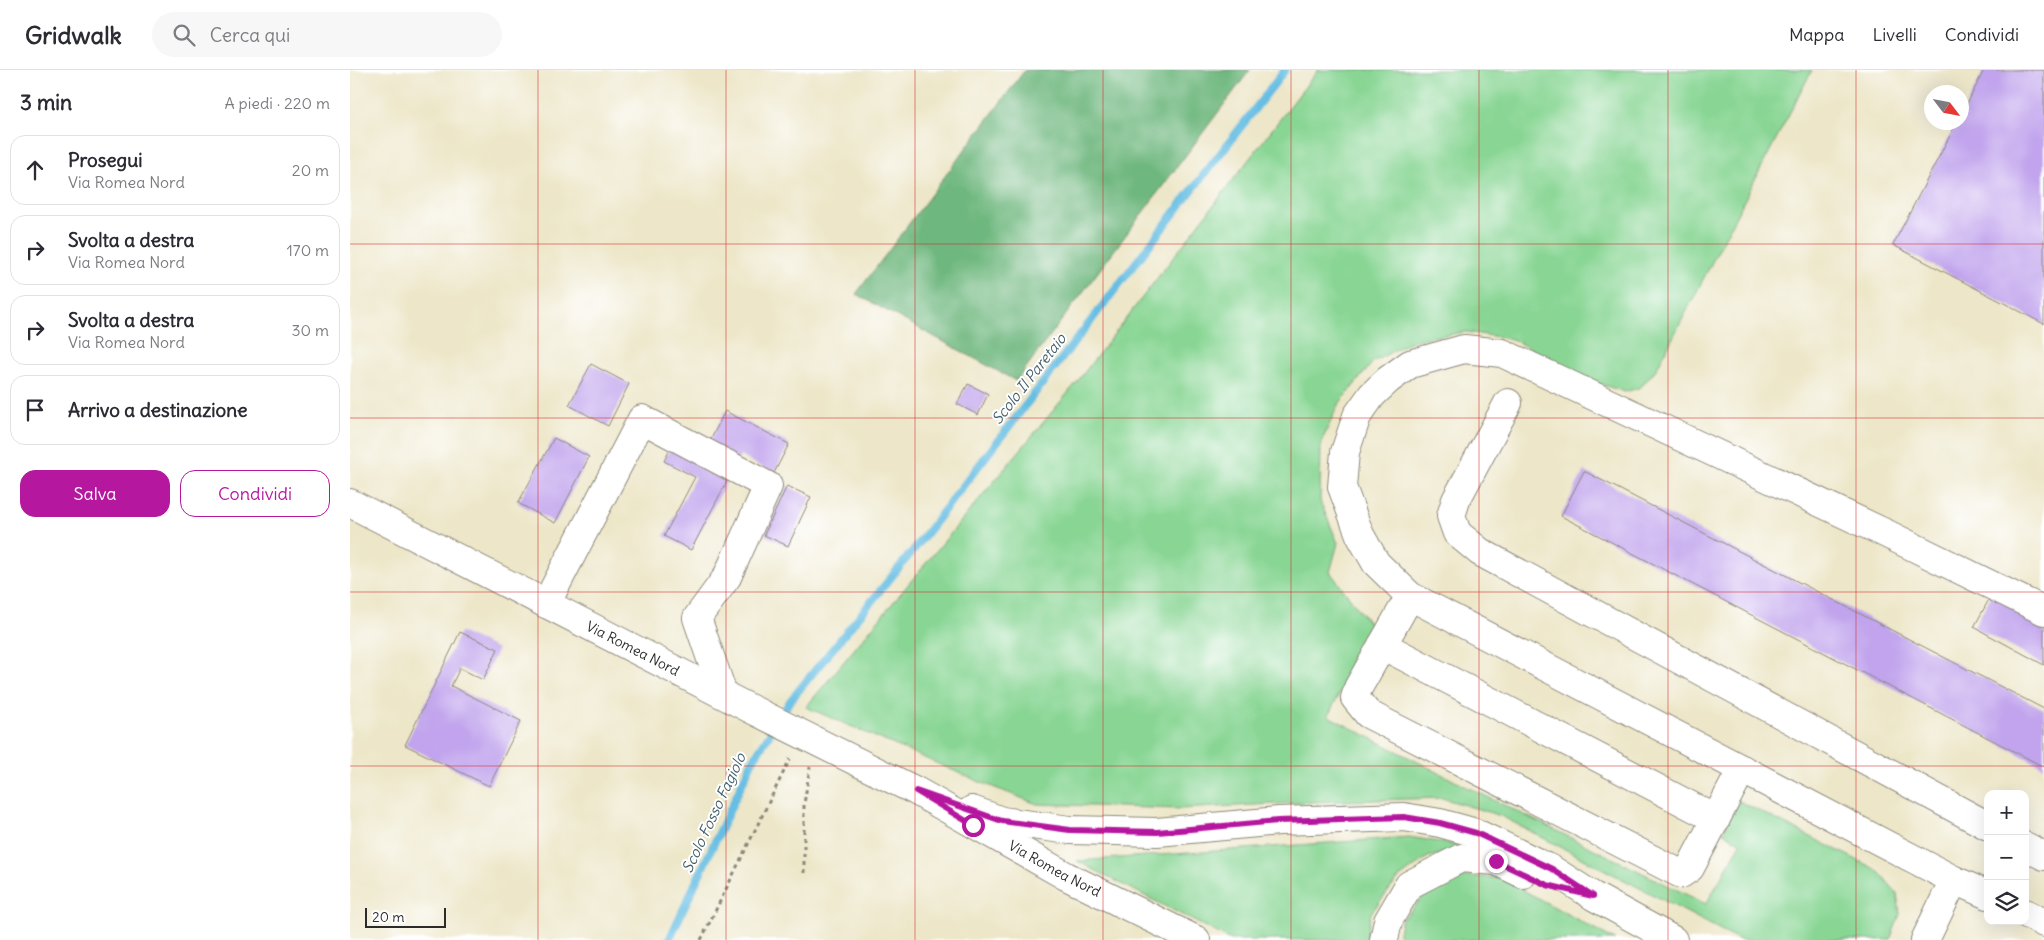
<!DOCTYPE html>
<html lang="it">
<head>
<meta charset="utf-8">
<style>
  :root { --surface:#fff; --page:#f7f7f7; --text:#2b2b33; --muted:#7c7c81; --line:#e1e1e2; --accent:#b5179e }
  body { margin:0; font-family:Delius,sans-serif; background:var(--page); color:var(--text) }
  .controls { position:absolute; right:15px; bottom:15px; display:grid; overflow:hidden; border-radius:10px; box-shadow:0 5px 20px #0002 }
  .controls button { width:45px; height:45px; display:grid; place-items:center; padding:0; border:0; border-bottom:1px solid var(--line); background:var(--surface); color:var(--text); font:25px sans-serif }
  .compass { position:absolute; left:1574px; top:15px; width:45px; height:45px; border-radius:50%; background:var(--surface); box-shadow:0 5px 20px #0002; rotate:122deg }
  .scale { position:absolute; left:15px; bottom:12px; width:81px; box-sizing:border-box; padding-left:5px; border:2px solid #2b2b2b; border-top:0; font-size:14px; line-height:18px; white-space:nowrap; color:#2b2b2b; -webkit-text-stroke:4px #fff; paint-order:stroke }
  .stop { position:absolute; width:15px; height:15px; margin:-11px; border:4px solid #b5179e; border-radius:50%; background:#fff }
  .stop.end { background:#b5179e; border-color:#fff; box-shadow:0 1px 5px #0008 }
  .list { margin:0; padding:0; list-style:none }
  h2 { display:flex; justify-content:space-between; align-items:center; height:65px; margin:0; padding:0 20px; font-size:21px }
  h2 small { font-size:16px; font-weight:400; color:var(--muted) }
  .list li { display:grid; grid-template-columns:32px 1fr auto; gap:15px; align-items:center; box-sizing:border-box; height:70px; margin:0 10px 10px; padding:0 10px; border:1px solid var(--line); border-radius:15px }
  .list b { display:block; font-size:19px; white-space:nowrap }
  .list p { margin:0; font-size:16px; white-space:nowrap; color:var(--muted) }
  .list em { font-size:16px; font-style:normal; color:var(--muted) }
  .actions { display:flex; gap:10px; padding:15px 20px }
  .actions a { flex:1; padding:11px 0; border:1px solid var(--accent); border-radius:15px; text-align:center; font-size:18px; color:var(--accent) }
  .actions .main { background:var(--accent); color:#fff }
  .icon { flex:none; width:28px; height:28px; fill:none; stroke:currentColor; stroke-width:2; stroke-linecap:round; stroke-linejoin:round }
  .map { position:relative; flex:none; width:1694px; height:870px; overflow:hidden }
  header { display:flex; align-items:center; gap:30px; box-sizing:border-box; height:70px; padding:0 25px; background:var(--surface); border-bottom:1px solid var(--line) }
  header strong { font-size:24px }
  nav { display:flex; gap:28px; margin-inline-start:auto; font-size:18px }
  .search { width:350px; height:45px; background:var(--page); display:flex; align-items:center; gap:12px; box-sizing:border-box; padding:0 18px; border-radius:28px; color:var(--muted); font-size:19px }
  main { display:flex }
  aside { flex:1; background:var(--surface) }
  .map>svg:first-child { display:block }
  .green { fill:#89d694; stroke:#5a8060 }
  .forest { fill:#6eb77e; stroke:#4c7154 }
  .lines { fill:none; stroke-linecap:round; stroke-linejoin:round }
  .stream { stroke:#66bee3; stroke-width:8 }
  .building { fill:#c1a4ed }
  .minor-casing { stroke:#8c887a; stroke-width:30 }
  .major-casing { stroke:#8c887a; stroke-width:30 }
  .path { stroke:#8c887a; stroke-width:3; stroke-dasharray:4 4; stroke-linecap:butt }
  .minor { stroke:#fff; stroke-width:28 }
  .major { stroke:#fff; stroke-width:28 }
  .route { stroke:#b5179e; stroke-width:6 }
  .grid { fill:none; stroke:#d62828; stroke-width:1; stroke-opacity:0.55 }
  .labels { text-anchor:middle; stroke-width:4; stroke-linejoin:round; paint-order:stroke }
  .street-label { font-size:14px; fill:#2b2b2b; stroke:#fff }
  .water-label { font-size:15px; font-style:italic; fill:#405e6b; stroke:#fff }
</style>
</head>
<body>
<header>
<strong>Gridwalk</strong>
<div class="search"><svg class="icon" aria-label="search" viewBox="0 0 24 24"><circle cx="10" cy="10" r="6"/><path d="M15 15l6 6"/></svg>Cerca qui</div>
<nav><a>Mappa</a><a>Livelli</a><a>Condividi</a></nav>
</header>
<main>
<aside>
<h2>3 min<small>A piedi · 220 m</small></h2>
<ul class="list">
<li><svg class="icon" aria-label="ahead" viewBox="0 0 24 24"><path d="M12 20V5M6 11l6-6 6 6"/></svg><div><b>Prosegui</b><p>Via Romea Nord</p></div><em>20 m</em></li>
<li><svg class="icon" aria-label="right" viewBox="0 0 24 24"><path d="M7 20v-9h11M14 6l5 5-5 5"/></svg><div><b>Svolta a destra</b><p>Via Romea Nord</p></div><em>170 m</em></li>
<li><svg class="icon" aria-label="right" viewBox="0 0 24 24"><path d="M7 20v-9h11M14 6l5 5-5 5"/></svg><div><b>Svolta a destra</b><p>Via Romea Nord</p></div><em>30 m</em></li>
<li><svg class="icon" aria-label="arrive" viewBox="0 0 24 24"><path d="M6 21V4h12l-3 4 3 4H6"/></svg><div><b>Arrivo a destinazione</b></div></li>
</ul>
<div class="actions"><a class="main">Salva</a><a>Condividi</a></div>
</aside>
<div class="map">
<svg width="1694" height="870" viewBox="0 0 1694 870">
  <rect width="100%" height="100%" fill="#fff"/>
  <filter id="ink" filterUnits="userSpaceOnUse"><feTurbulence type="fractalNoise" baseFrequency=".02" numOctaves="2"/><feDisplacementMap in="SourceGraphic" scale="10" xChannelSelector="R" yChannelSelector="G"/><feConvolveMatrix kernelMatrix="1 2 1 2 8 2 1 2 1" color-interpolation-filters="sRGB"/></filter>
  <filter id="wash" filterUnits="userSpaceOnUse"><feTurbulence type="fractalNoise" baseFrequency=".0096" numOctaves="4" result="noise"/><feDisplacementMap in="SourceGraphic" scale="20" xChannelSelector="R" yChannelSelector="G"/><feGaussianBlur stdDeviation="1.12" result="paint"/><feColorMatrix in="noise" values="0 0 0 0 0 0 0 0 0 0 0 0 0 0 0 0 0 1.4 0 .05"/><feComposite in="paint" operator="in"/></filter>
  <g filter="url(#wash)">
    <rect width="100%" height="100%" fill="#ede6c8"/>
    <g class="green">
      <path d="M968,0H1462L1307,298L1291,317L1275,322L1247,313L1162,269L1116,262L1063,270L1023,292L988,335L971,373L970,431L988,473L980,502L1022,557L978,646L1111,714L1356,834L1391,773L1373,762L1389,731L1527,800L1547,823L1550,844L1540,870H1390L1151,746L1092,728L961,732L829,739L687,734L630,712L456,637L727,312Z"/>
      <path d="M1059,767L1119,777L1078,787L1048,809L1021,843L1016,870H881L727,791Z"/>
      <path d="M1116,806L1151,808L1265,870H1048L1051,851L1080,819Z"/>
    </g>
    <path class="forest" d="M675,0H900L666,311L506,224Z"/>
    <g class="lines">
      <path class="stream" d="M319,870L402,692L440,631L565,478L935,0"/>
    </g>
    <g id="blocks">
      <g class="building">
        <path d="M1634,0H1694V254L1543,175L1607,52H1612V44Z"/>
        <path d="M241,294L279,314L258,356L219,335Z"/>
        <path d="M618,314L638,324L628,345L607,334Z"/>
        <path d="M375,341L439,374L424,403L390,386L341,480L314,466L345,407L314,391L327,366L355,381Z"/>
        <path d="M204,368L239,387L205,453L168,433Z"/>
        <path d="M1234,401L1694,639V697L1211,446Z"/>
        <path d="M437,416L461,427L438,476L414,465Z"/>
        <path d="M1643,522L1694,548V595L1624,557Z"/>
        <path d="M110,562L148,579L133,610L110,598L101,616L171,651L139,716L55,675Z"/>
      </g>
    </g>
  </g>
  <g filter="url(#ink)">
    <use href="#blocks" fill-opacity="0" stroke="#8c887a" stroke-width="1"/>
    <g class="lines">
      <g class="minor-casing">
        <g id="minor">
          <path d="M1158,333L1106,430L1101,446L1107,463L1130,482L1638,756"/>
          <path d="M1060,526L1008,618L1005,628L1018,644L1331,804L1340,798L1392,699"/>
          <path d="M196,534L292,349L418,416L377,507L347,548L373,624"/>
          <path d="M1032,575L1366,749"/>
          <path d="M1675,776L1694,786"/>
          <path d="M1638,825L1604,810L1060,526L1026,493L1010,465L992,417L995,382L1007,346L1022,325L1038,310L1060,294L1114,279L1152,283L1537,464L1694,541"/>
          <path d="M1675,843L1694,853"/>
          <path d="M1575,870L1604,810"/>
        </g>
      </g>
      <g class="major-casing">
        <g id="major">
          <path id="s1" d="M0,433L399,638L566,721L716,806L846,870"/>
          <path d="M622,740L652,751L720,760L807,762L929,751L1054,747L1090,753L1126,763L1201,799L1243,826L1323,870"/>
          <path d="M1034,870L1038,851L1059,815L1111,788L1146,791L1173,804"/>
        </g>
      </g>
      <g class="path">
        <path d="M454,803V734L460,697"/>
        <path d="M351,870L440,689"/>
      </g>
      <use href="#minor" class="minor"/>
      <use href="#major" class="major"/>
    </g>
  </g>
  <g class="lines" filter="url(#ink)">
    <path class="route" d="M623,755L566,721L652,751L720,760L807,762L928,751L1054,747L1090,753L1126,763L1202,799L1243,826L1197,815L1146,791"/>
  </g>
  <path class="grid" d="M188,0V870M376,0V870M565,0V870M753,0V870M941,0V870M1129,0V870M1318,0V870M1506,0V870M0,174H1694M0,348H1694M0,522H1694M0,696H1694"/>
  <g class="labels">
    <g class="street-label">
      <text dy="5" stroke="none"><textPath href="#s1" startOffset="318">Via Romea Nord</textPath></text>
      <text dy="5" stroke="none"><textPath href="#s1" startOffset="794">Via Romea Nord</textPath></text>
    </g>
    <g class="water-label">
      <text transform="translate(679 309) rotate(-52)" y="5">Scolo Il Paretaio</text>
      <text transform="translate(364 743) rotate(-65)" y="5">Scolo Fosso Fagiolo</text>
    </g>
  </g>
</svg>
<div class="controls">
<button>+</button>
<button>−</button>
<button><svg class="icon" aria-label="layers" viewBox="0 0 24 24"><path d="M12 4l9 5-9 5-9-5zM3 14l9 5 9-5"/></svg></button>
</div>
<svg class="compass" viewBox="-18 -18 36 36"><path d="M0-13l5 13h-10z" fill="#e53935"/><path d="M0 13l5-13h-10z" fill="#7c7c81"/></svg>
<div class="scale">20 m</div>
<div class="stop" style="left:623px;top:755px"></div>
<div class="stop end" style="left:1146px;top:791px"></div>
</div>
</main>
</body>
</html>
